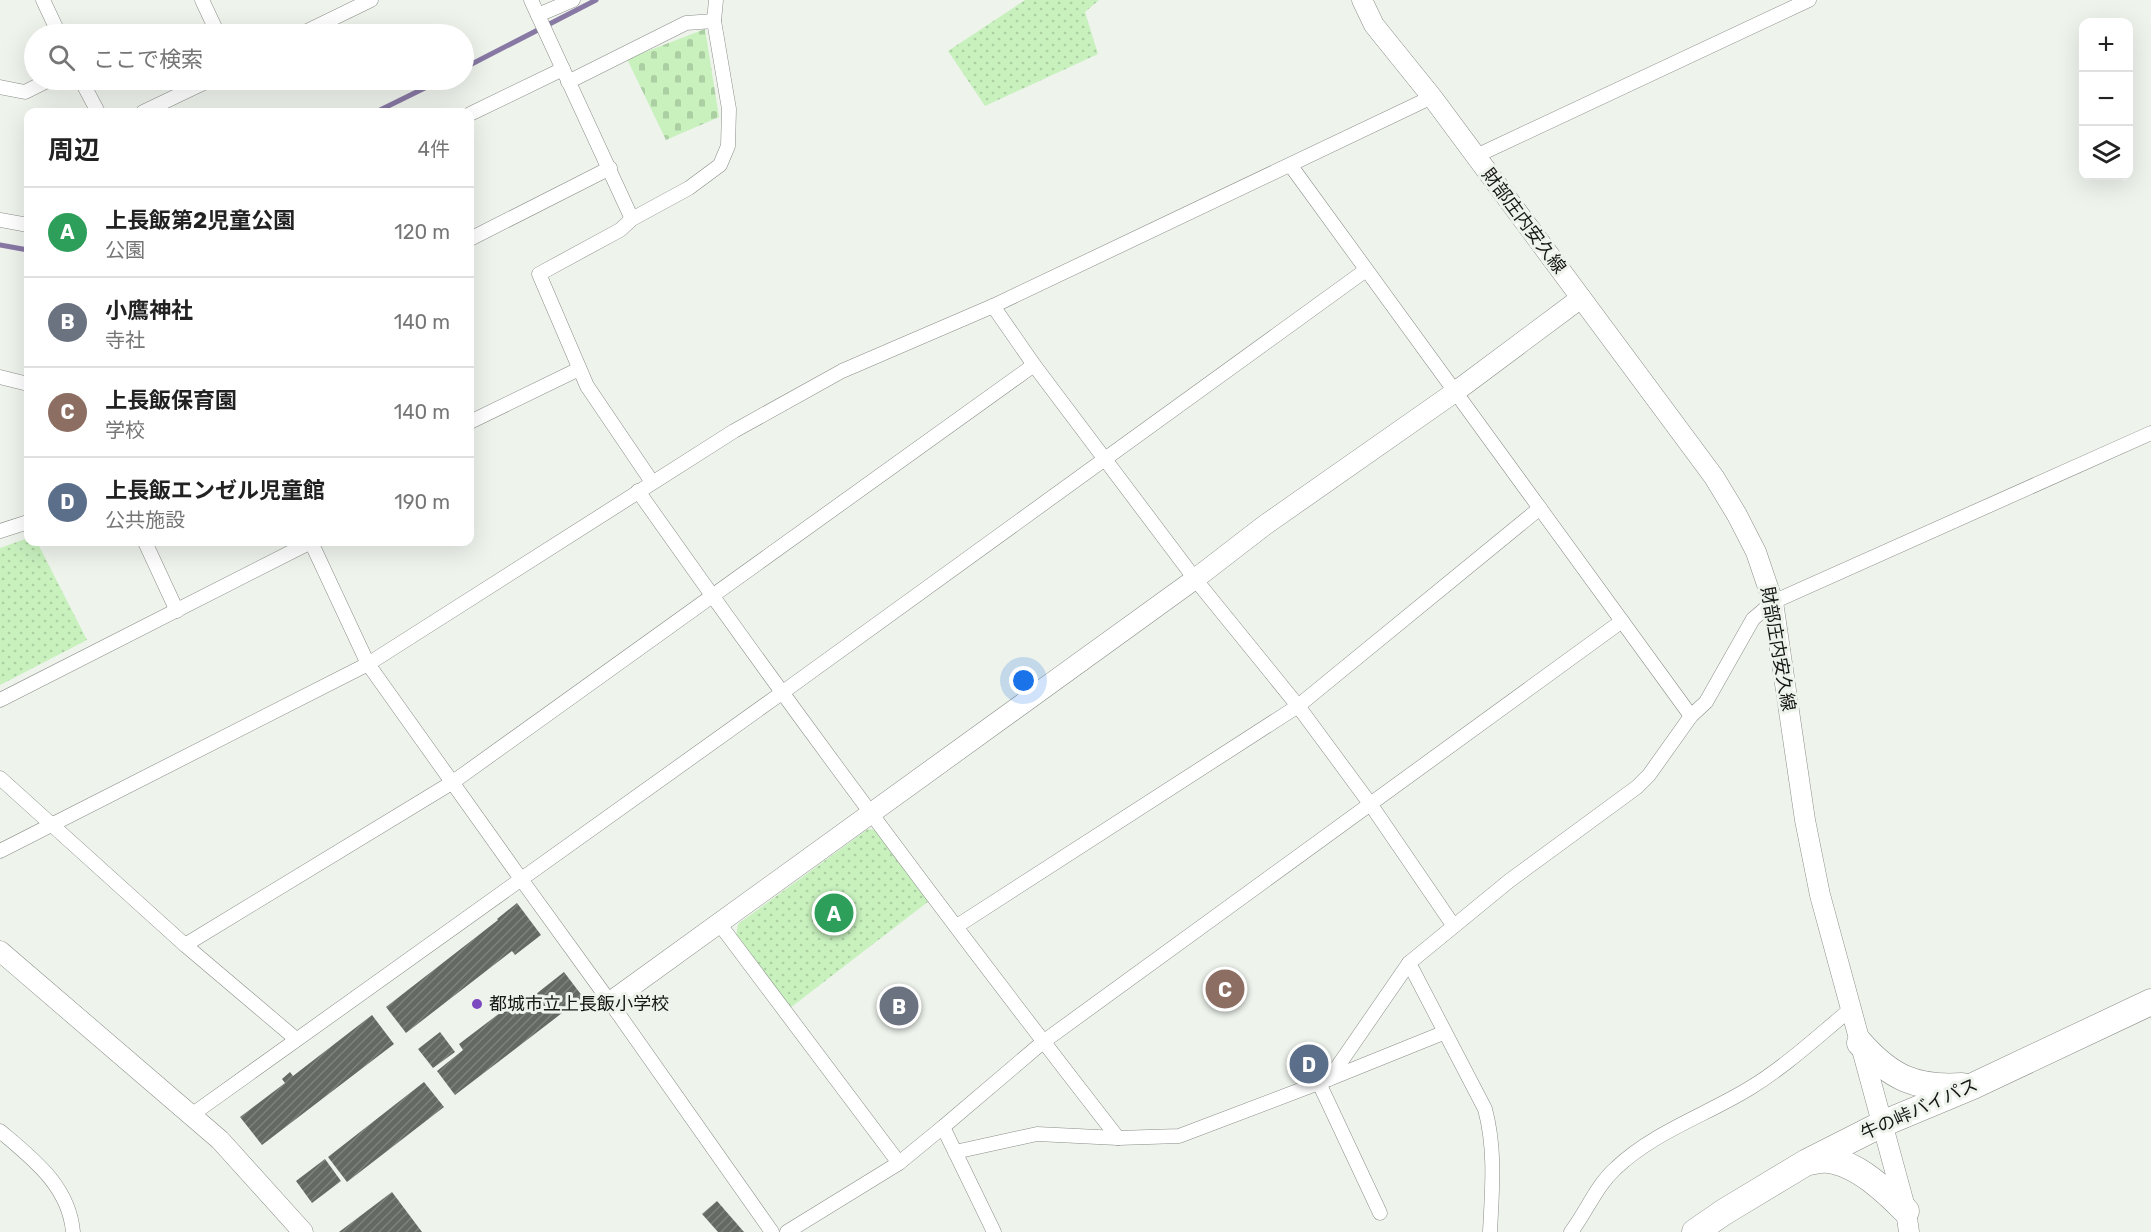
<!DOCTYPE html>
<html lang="ja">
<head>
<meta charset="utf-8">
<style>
  :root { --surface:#fff; --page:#f2f2f2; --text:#222; --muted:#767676; --line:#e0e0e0; --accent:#7c48bf }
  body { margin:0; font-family:Rubik,"Noto Sans JP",sans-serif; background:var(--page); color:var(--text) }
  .controls { position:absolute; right:18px; top:18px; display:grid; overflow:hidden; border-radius:12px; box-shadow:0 6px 24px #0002 }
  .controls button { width:54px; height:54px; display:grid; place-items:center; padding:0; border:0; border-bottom:2px solid var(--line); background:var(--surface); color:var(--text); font:30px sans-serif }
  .you { position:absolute; left:1024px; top:681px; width:21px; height:21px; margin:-15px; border:4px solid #fff; border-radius:50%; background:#1a73e8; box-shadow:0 0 0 9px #1a73e833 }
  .badge { display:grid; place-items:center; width:39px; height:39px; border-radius:50%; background:var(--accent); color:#fff; font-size:20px; font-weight:700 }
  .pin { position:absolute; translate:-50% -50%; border:3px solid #fff; box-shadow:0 2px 6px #0006 }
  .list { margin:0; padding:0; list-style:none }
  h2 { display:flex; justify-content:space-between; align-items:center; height:78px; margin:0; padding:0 24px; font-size:26px }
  h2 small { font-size:20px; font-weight:400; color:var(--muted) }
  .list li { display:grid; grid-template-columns:39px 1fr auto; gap:18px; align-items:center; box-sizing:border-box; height:90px; padding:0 24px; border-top:2px solid var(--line) }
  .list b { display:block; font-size:22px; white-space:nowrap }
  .list p { margin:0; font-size:20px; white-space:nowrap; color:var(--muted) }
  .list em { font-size:20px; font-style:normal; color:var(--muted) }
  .icon { flex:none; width:33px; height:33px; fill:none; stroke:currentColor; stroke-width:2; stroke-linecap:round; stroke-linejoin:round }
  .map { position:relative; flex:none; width:2151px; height:1232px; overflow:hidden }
  .search { position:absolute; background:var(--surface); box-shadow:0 6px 24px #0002; left:24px; top:24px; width:450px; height:66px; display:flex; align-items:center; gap:15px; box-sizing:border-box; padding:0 21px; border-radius:33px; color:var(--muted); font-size:22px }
  .panel { position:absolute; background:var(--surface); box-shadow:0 6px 24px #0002; left:24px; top:108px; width:450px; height:438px; border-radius:12px }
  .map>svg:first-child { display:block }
  .cemetery { fill:url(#cemetery-stones) }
  .park { fill:url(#park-dots) }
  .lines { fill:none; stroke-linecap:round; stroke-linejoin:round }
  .stream { stroke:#8778a4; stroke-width:5 }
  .building { fill:url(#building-hatch) }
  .street-casing { stroke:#898e88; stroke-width:15 }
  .secondary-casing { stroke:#898e88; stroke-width:21 }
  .highway-casing { stroke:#898e88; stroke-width:27 }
  .street { stroke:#fff; stroke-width:14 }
  .secondary { stroke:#fff; stroke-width:20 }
  .highway { stroke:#fff; stroke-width:26 }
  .poi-dot { fill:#7c48bf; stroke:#eef3ec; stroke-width:2 }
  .labels { text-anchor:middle; stroke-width:6; stroke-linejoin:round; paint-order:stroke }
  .street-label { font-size:18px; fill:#151714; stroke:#eef3ec }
  .poi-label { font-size:18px; fill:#151714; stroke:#eef3ec; text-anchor:start }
</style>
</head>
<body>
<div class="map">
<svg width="2151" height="1232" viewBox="0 0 2151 1232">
  <defs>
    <pattern id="cemetery-stones" width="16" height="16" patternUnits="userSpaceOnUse" patternTransform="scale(1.5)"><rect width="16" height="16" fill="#c8f1be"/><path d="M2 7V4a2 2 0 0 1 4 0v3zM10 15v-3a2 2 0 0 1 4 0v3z" fill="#abcea2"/></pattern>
    <pattern id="park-dots" width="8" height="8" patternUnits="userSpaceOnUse" patternTransform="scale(1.5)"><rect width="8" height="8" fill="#c8f1be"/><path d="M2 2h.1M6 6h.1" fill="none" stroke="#abcea2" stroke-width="1.8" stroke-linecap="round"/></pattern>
    <pattern id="building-hatch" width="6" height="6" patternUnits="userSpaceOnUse" patternTransform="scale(1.5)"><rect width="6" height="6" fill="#646963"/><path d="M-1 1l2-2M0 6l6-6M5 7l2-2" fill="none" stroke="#7e817c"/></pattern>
  </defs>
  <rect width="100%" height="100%" fill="#eef3ec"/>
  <path class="cemetery" d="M705,29L719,117L666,140L627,59Z"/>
  <g class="park">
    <path d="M1025,0H1099L1085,12L1098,54L985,106L948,51Z"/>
    <path d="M28,538V542H37L87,640L0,685V548Z"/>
    <path d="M868,829L876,830L929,901L790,1008L736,936L738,924Z"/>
  </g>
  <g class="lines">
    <g class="stream">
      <path d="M464,68L596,0"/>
      <path d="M376,112L441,80"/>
      <path d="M0,245L28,250"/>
    </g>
  </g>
  <g class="building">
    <path d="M517,903L541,935L515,955L512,951L406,1033L386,1007L498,920L497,919Z"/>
    <path d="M564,972L583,997L455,1095L437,1071L463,1050L459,1044L513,1003L517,1009Z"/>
    <path d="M372,1015L394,1044L262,1145L240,1117L285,1083L282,1079L290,1072L293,1076Z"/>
    <path d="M440,1032L455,1052L433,1068L418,1049Z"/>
    <path d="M424,1082L444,1107L347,1182L328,1157Z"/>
    <path d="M325,1159L341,1181L312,1203L296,1181Z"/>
    <path d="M392,1192L422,1232H339Z"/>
    <path d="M717,1201L744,1232H718L702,1214Z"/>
  </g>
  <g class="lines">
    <g class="street-casing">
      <g id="street">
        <path d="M43,0L59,34"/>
        <path d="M202,0L218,34"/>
        <path d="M531,0L632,219"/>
        <path d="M538,15L573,0"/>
        <path d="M301,34L371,0"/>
        <path d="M81,80L98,112"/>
        <path d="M568,82L686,23L714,21"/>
        <path d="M0,87L25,92L49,80"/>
        <path d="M143,112L210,80"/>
        <path d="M470,114L563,69"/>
        <path d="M1476,156L1809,0"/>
        <path d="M1291,166L1691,716"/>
        <path d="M0,220L28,225"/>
        <path d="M470,239L610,168"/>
        <path d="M993,306L1034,365L1195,579L1298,706L1371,805L1453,925"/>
        <path d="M0,377L28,384"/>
        <path d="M470,422L579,369"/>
        <path d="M652,482L587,386L539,274L620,230L632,219L689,188L720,165L728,146L729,109L714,21L716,0"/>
        <path d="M638,491C792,710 953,926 1118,1138"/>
        <path d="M0,531L28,522"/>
        <path d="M145,542L177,611"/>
        <path d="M311,542L368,664L521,879L610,1002L772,1232"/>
        <path d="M0,700L311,542"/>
        <path d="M0,778L185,945L296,1039"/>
        <path d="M0,851L368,664L734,431L842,371L993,306L1432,97"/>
        <path d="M718,922L899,1163"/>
        <path d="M957,926L1298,706L1540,508"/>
        <path d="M185,945L453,782L1034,365"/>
        <path d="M1409,963L1485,1109C1496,1150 1492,1191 1490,1232"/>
        <path d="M1329,1079L1409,963L1509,881L1637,787L1649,775L1691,716L1706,702L1753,619L1773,602L2151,433"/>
        <path d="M1319,1083L1380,1213"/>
        <path d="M190,1116L783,692L1366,270"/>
        <path d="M943,1127L1043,1042L1622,621"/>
        <path d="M0,1131C33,1159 69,1186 73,1232"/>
        <path d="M955,1152L1037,1134L1118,1138L1179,1136L1329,1079L1443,1033"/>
        <path d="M787,1232L899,1163L943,1127L994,1232"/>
        <path d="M1571,1232C1587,1211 1596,1186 1616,1168C1654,1132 1706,1115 1750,1088C1786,1066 1818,1036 1851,1009"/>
      </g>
    </g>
    <g class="secondary-casing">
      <g id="secondary">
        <path d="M1362,0L1374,25L1432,97L1714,477L1737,515L1756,552L1773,602L1805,820L1820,895L1906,1211L1909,1232"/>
        <path d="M0,951L220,1140L303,1232"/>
        <path d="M610,1002L1195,579L1265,525L1455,392L1581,298"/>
      </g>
    </g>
    <g class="highway-casing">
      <g id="highway">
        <path d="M1860,1043C1891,1078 1916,1089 1962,1086"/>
        <path d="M1809,1162C1815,1161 1822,1159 1828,1160C1857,1163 1886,1191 1906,1211"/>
        <path d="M1695,1232L1724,1212L1807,1162L1882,1124L1973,1086L2151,1002"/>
      </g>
    </g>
    <use href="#street" class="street"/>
    <use href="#secondary" class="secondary"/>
    <use href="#highway" class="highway"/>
  </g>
  <circle class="poi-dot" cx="477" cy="1004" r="6"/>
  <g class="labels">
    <g class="street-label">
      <text transform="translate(1524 221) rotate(53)" y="6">財部庄内安久線</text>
      <text transform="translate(1778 649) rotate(80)" y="6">財部庄内安久線</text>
      <text transform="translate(1919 1109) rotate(-24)" y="6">牛の峠バイパス</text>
    </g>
    <g class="poi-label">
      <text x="489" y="1010">都城市立上長飯小学校</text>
    </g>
  </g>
</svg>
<div class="controls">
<button>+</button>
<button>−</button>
<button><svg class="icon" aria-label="layers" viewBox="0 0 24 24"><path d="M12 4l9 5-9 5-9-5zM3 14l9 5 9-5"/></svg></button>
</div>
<div class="you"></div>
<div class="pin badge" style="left:834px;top:913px;background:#2e9e5b">A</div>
<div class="pin badge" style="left:899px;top:1006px;background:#6b7280">B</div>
<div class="pin badge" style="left:1225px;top:989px;background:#8d6e63">C</div>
<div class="pin badge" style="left:1309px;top:1064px;background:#5c6f8a">D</div>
<div class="search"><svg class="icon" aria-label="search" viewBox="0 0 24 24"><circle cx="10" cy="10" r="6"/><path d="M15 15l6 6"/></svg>ここで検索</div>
<section class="panel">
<h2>周辺<small>4件</small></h2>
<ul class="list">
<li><span class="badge" style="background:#2e9e5b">A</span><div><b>上長飯第2児童公園</b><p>公園</p></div><em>120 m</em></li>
<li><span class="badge" style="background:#6b7280">B</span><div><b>小鷹神社</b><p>寺社</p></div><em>140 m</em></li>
<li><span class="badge" style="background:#8d6e63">C</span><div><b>上長飯保育園</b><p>学校</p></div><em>140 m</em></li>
<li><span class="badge" style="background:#5c6f8a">D</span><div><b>上長飯エンゼル児童館</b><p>公共施設</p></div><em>190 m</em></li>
</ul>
</section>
</div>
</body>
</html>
